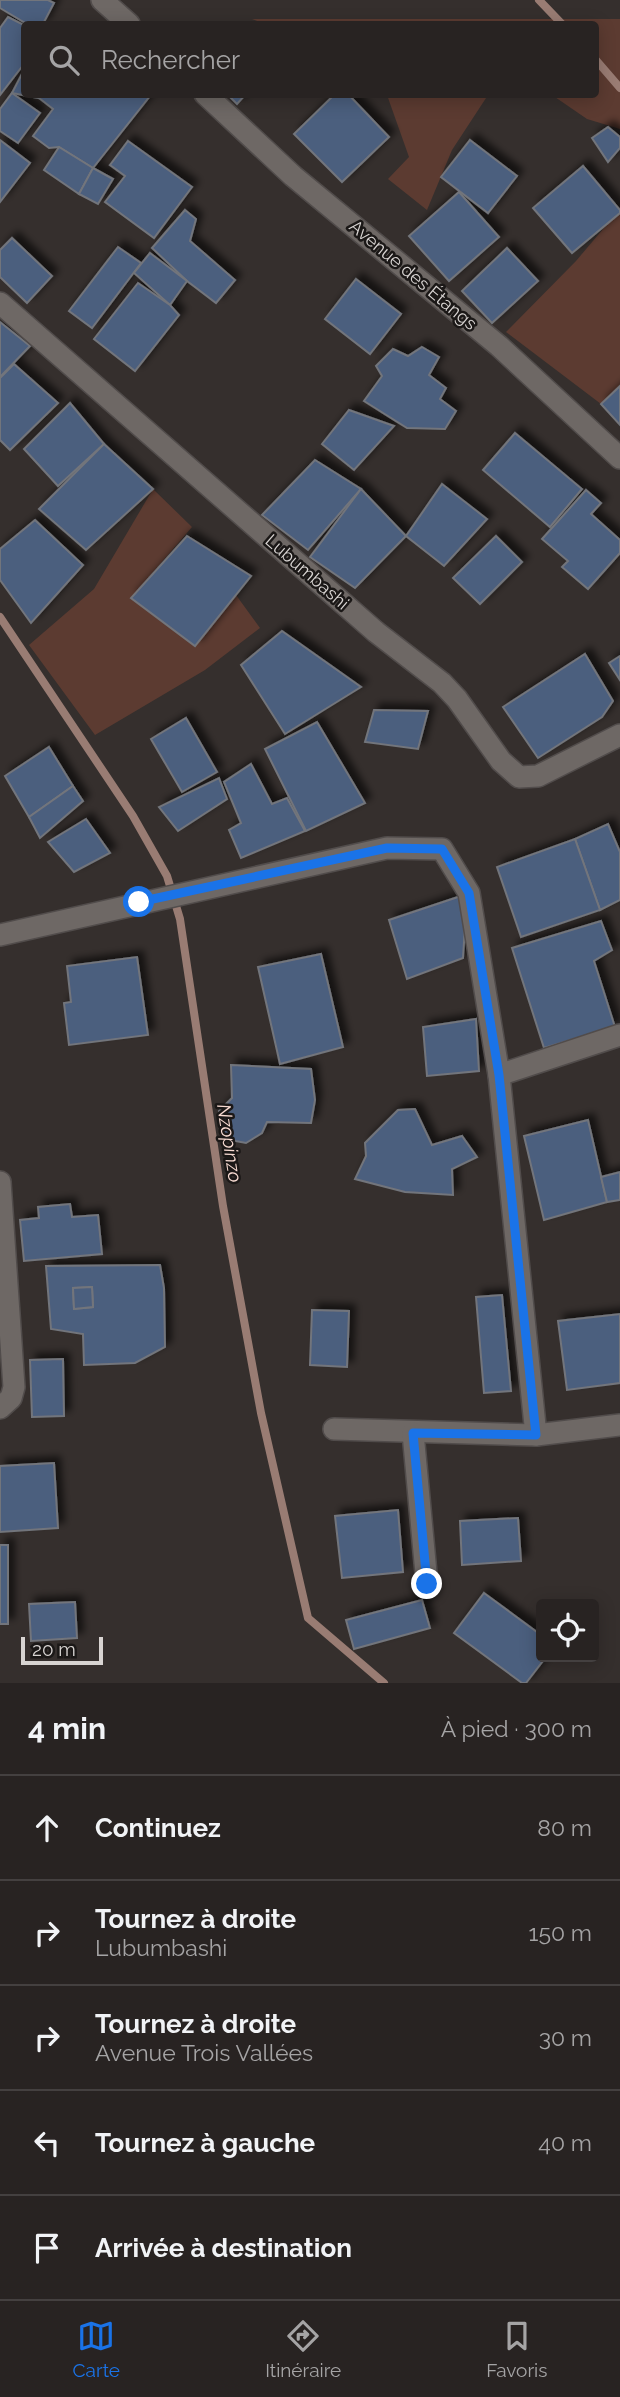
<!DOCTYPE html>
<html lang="fr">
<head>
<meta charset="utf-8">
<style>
  :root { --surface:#282322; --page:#342f2f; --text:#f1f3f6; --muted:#a5a4a5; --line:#444040; --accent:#1a73e8 }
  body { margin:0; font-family:Raleway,sans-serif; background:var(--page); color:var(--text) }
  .controls { position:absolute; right:21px; bottom:21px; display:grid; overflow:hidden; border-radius:7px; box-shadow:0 4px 18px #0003 }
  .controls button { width:63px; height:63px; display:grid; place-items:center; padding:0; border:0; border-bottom:2px solid var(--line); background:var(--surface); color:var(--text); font:35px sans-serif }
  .scale { position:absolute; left:21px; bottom:18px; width:82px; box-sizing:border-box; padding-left:7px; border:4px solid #d8d4d2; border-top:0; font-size:19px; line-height:24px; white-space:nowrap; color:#d8d4d2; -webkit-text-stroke:5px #1b1817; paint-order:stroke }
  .stop { position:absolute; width:21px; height:21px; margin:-16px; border:5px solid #1a73e8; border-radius:50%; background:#fff }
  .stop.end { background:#1a73e8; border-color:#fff; box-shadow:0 2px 7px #0008 }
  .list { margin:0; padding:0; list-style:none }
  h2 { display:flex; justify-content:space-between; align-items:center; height:91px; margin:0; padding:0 28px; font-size:30px }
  h2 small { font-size:23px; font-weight:400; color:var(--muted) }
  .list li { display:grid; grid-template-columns:46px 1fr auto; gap:21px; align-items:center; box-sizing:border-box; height:105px; padding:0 28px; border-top:2px solid var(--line) }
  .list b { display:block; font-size:26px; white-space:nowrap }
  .list p { margin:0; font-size:23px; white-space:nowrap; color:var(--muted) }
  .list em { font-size:23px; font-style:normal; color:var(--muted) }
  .icon { flex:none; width:38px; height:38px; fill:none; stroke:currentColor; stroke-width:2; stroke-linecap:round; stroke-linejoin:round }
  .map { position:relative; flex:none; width:620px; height:1683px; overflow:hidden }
  .search { position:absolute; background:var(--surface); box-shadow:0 4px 18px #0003; left:21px; right:21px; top:21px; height:77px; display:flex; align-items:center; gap:18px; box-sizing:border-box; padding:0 24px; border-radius:7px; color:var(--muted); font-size:26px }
  .sheet { height:616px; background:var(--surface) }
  nav { display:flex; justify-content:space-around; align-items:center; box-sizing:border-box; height:98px; border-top:2px solid var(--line); background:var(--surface); font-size:19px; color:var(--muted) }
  nav a { display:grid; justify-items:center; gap:4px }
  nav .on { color:var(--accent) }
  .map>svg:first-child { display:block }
  .green { fill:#5c3b31 }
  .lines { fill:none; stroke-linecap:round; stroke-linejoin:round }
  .stream { stroke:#997c73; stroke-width:8 }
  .building { fill:#4c5e7e; stroke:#72757b; stroke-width:2; fill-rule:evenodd; filter:url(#shadow) }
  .minor-casing { stroke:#514c4b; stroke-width:24 }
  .minor { stroke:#6e6865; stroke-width:21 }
  .route { stroke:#1a73e8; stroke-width:9 }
  .labels { text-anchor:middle; stroke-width:5; stroke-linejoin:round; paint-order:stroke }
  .street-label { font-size:18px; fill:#d8d4d2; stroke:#1b1817 }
  .water-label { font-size:19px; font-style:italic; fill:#f8dbd2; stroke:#1b1817 }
</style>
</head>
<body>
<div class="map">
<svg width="620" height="1683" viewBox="0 0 620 1683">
  <defs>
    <filter id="shadow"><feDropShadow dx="6" dy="-6" stdDeviation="3.5" flood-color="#0009"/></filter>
  </defs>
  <rect width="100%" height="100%" fill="#352f2d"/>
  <g class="green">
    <path d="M252,19H620V129L587,119L552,95L596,94V24H265Z"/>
    <path d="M387,95H488L452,150L427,210L388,179L409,157Z"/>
    <path d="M620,209V386L601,404L506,332L576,261Z"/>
    <path d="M153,489L192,527L131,598L195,646L236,595L260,628L205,670L95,735L29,645L94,589Z"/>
  </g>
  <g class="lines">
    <g class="stream">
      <path d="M539,0L562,24"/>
      <path d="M596,60L620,88"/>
      <path d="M0,617L133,816L167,876L180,919L223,1206L261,1413L308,1618L384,1683"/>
    </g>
  </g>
  <g class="building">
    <path d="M0,0H48L54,3L43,24H27L0,8Z"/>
    <path d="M8,17L24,25V64L0,95V28Z"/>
    <path d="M24,70V94H40L39,98L12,93Z"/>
    <path d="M12,93L40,113L18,143L0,131V109Z"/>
    <path d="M41,94H148L150,96L93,168L59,147L49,148L33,136L53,109L39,98Z"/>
    <path d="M227,94H246L237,104Z"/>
    <path d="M335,94H348L389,137L342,182L294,134Z"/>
    <path d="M608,127L620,137V148L608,162L592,138Z"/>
    <path d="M0,140L30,163L0,202Z"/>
    <path d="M470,140L517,176L488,213L441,177Z"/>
    <path d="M128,141L192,187L154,238L105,202L125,176L110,165Z"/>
    <path d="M59,147L93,168L79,194L44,170Z"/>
    <path d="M583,166L620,210V213L572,253L533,208Z"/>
    <path d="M93,168L113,179L98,204L79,194Z"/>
    <path d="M459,192L499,237L449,281L409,236Z"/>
    <path d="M185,210L196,219L190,241L235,280L216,303L187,281L152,248Z"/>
    <path d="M12,238L52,276L27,303L0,277V250Z"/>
    <path d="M118,247L141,263L92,328L69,311Z"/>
    <path d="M507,248L538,281L492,323L462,291Z"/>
    <path d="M150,253L187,281L170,305L134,273Z"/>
    <path d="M356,279L401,314L370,354L325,319Z"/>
    <path d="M138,283L170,305L179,315L135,371L94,339Z"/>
    <path d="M0,322L30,346L1,376L0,375Z"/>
    <path d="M422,347L439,357L429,375L446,388L440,399L456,411L445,429L407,428L364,401L382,376L376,366L393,349L408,356Z"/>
    <path d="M14,364L58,403L10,450L0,440V378Z"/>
    <path d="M620,386V425L601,404Z"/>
    <path d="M70,403L104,444L58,486L24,449Z"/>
    <path d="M349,410L394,426L354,470L322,444Z"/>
    <path d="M515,433L582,489L550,527L483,470Z"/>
    <path d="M104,444L153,489L86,550L39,509Z"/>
    <path d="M315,460L361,489L308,550L262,515Z"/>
    <path d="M442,484L487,519L444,566L406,536Z"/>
    <path d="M361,489L406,536L355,588L310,557Z"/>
    <path d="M586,490L601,503L591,514L620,540V553L588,589L562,567L568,561L542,539Z"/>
    <path d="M35,520L83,565L31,623L0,580V549Z"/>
    <path d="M187,536L251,576L195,646L131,598Z"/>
    <path d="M496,536L522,562L480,604L453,578Z"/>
    <path d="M282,631L361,687L285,734L241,665Z"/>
    <path d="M585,654L613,701L602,717L538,758L503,707Z"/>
    <path d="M620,656V680L609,663Z"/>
    <path d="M374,710L428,711L418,749L365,742Z"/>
    <path d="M186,718L217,772L182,792L151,739Z"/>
    <path d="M317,722L365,803L306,831L265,749Z"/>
    <path d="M49,747L73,786L29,817L5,776Z"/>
    <path d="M251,764L272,804L287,798L305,831L241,858L229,830L241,823L224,782Z"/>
    <path d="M219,778L227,799L178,831L159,807Z"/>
    <path d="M73,786L83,801L40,838L29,817Z"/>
    <path d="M86,819L110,853L74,872L48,842Z"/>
    <path d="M608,824L620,852V900L600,910L575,839Z"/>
    <path d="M575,839L600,910L521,937L497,867Z"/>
    <path d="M467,894L463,958L407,979L389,920Z"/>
    <path d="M601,921L612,950L594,961L615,1027L544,1048L512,948Z"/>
    <path d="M321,954L343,1047L280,1064L258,967Z"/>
    <path d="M137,957L148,1035L69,1045L64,1003L71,1002L67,966Z"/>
    <path d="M476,1019L479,1071L427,1076L423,1027Z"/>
    <path d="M231,1065L311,1069L315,1100L311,1123L267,1122L262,1133L246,1143L224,1139L219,1111L232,1098Z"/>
    <path d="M415,1109L432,1145L462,1136L477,1157L452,1169L453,1195L405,1192L355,1179L366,1156L365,1143L398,1110Z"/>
    <path d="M588,1120L607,1202L544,1220L524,1136Z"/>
    <path d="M620,1172V1200L607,1202L601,1177Z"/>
    <path d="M70,1204L72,1217L98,1215L102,1254L24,1261L20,1220L39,1218L38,1207Z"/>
    <path d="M160,1265L164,1288L165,1347L135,1363L84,1365L83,1334L51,1329L46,1266ZM92,1287L93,1307L74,1309L73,1288Z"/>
    <path d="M92,1287L93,1307L74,1309L73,1288Z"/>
    <path d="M502,1295L511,1391L484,1393L476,1297Z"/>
    <path d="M312,1310L349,1311L347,1367L310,1365Z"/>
    <path d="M620,1314V1383L567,1390L558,1321Z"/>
    <path d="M63,1359L64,1416L32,1417L30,1360Z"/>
    <path d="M54,1463L58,1528L0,1532V1466Z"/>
    <path d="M398,1510L403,1572L342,1578L335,1516Z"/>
    <path d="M518,1518L521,1561L462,1565L460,1521Z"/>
    <rect x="0" y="1545" width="8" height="79"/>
    <path d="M484,1593L541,1635V1657H546L526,1683H522L454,1633Z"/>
    <path d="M422,1600L430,1628L354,1649L346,1620Z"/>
    <path d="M75,1602L77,1638L31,1641L29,1604Z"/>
  </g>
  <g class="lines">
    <g class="minor-casing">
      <g id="minor">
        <path d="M102,0L129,24"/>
        <path d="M205,94L293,176L499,346L620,458"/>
        <path d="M0,303L376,632L442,683L457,699L501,761L519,777L538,776L620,735"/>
        <path d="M0,935L387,848L442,849L469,893L499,1075L536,1435"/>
        <path d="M499,1075L620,1035"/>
        <path d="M0,1182L14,1387L11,1398L0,1408"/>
        <path d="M334,1429L536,1435L620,1425"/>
        <path d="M413,1433L427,1584"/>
      </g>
    </g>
    <use href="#minor" class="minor"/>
  </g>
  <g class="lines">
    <path class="route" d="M139,902L387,848L442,849L469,893L499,1075L536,1435L413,1433L427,1584"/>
  </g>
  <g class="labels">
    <g class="street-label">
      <text transform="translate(413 275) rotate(40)" y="6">Avenue des Étangs</text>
      <text transform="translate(307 572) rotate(41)" y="6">Lubumbashi</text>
    </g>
    <g class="water-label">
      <text transform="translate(230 1143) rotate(81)" y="7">Nzopinzo</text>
    </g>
  </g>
</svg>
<div class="controls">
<button><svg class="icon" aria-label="locate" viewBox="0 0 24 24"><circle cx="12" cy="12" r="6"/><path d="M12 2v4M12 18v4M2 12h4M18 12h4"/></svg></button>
</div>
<div class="scale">20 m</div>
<div class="stop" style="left:139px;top:902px"></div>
<div class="stop end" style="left:427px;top:1584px"></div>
<div class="search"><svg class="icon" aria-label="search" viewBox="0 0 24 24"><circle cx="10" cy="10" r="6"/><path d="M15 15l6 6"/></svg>Rechercher</div>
</div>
<section class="sheet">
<h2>4 min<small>À pied · 300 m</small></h2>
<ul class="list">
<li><svg class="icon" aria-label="ahead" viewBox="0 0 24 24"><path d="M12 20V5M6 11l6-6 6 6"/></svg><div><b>Continuez</b></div><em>80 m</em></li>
<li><svg class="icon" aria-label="right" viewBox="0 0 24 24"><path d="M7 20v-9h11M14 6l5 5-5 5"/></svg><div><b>Tournez à droite</b><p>Lubumbashi</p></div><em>150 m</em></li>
<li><svg class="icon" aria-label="right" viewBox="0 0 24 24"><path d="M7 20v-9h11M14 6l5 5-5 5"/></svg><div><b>Tournez à droite</b><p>Avenue Trois Vallées</p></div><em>30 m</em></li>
<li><svg class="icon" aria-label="left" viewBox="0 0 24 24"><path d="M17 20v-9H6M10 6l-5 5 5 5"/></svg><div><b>Tournez à gauche</b></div><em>40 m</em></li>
<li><svg class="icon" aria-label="arrive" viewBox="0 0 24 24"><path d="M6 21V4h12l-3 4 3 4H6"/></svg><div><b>Arrivée à destination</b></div></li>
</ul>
</section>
<nav>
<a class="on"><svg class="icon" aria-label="map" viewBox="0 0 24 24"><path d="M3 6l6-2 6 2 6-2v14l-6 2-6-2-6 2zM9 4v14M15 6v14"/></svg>Carte</a>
<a><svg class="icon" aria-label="directions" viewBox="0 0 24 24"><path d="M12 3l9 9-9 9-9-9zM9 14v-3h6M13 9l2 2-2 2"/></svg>Itinéraire</a>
<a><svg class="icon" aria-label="saved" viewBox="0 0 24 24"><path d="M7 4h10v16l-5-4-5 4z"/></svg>Favoris</a>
</nav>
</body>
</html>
